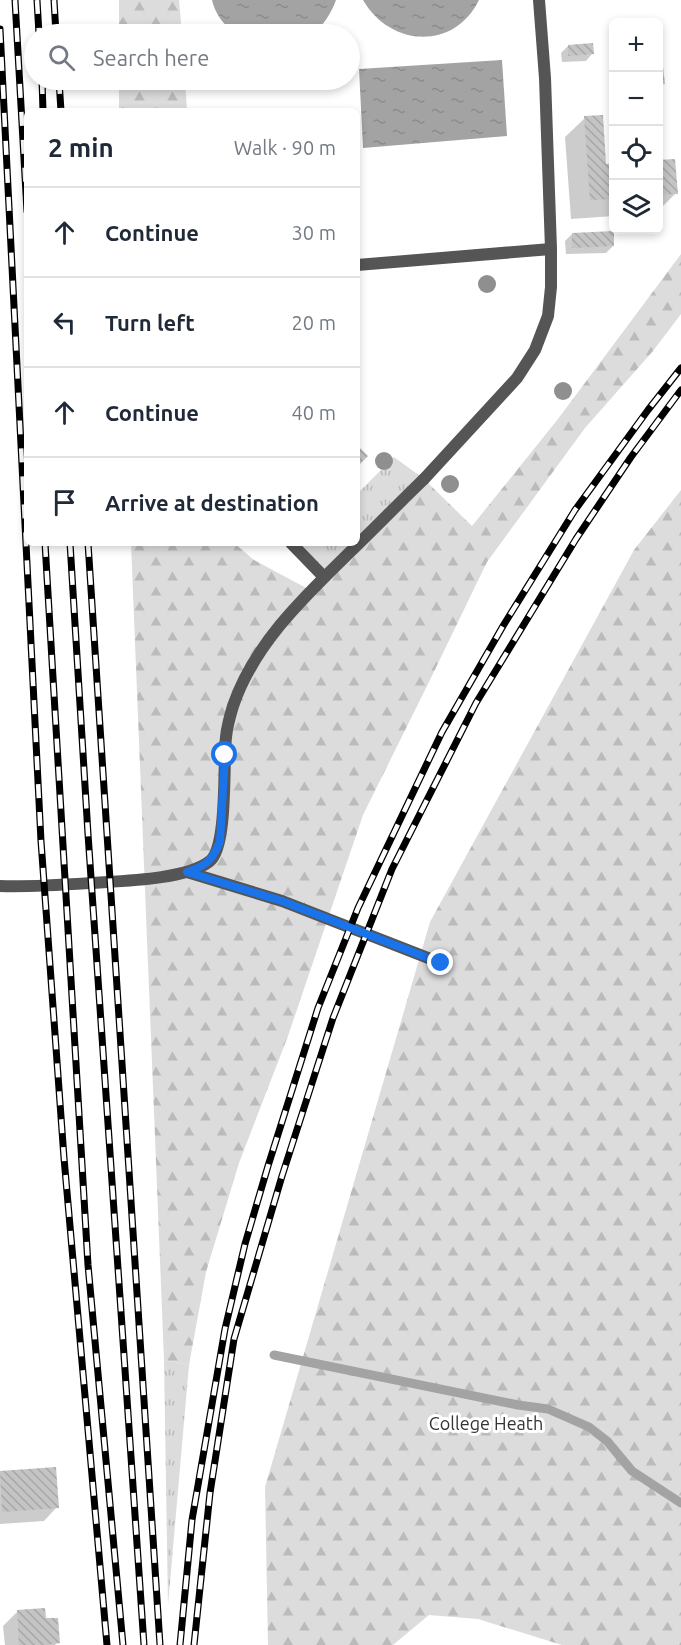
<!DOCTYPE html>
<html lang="en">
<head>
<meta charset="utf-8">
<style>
  :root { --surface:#fff; --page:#f6f6f7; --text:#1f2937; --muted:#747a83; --line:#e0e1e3 }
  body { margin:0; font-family:Ubuntu,sans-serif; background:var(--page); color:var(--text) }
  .controls { position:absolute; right:18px; top:18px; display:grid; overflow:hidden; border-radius:9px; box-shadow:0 3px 9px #0003 }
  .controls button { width:54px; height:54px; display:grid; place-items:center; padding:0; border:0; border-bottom:2px solid var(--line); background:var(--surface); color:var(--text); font:30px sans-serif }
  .stop { position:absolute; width:18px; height:18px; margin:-14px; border:4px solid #1a73e8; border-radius:50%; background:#fff }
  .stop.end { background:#1a73e8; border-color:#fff; box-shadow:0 2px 6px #0008 }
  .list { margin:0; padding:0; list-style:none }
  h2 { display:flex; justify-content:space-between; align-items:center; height:78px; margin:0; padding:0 24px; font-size:26px }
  h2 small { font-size:20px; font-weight:400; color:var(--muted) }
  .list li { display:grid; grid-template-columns:39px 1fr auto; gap:18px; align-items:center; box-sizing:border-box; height:90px; padding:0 24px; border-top:2px solid var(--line) }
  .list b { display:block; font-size:22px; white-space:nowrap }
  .list em { font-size:20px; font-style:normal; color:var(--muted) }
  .icon { flex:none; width:33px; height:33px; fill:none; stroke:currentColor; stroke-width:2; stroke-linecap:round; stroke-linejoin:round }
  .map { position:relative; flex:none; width:681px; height:1645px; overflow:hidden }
  .search { position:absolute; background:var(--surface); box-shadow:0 3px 9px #0003; left:24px; top:24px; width:336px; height:66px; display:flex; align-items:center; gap:15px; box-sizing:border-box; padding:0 21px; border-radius:33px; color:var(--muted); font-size:22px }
  .panel { position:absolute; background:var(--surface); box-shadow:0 3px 9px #0003; left:24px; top:108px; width:336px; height:438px; border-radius:9px }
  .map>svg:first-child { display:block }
  .grass { fill:url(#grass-tufts) }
  .forest { fill:url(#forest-firs) }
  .water { fill:url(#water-ripples) }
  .shadow { fill:#0003 }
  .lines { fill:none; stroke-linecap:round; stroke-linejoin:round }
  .stream { stroke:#a3a3a3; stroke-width:9 }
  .building { fill:url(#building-back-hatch) }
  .lane { stroke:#555; stroke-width:12 }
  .street { stroke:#555; stroke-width:12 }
  .rail-casing { stroke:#000; stroke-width:7 }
  .rail { stroke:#fff; stroke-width:4.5; stroke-dasharray:14; stroke-linecap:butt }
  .tree { fill:#8f8f8f }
  .route { stroke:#1a73e8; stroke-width:8 }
  .labels { text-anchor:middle; stroke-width:6; stroke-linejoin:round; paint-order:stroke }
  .park-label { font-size:18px; fill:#333; stroke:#fff }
</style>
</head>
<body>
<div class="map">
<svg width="681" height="1645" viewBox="0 0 681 1645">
  <defs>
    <pattern id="grass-tufts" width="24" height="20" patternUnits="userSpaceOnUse" patternTransform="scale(1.5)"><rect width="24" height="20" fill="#dcdcdc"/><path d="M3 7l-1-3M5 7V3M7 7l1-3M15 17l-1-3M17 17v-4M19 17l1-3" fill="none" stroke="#bbb"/></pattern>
    <pattern id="forest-firs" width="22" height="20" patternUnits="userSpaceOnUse" patternTransform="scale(1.5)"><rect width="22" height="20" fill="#dcdcdc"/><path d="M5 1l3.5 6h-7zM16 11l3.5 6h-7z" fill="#bbb"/></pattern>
    <pattern id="water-ripples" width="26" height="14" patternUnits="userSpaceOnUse" patternTransform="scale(1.5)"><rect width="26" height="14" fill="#a3a3a3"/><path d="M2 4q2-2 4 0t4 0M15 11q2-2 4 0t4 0" fill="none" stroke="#8b8b8b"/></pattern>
    <pattern id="building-back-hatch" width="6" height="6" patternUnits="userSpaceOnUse" patternTransform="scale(1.5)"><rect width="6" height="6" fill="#c4c4c4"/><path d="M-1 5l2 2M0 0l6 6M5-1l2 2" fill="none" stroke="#a7a7a7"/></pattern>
  </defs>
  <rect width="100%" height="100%" fill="#fff"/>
  <g class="grass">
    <path d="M394,457L424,479L324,577L291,543H357V494Z"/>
    <path d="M164,1360L189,1365L168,1605Z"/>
  </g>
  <g class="forest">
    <path d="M119,0H179L182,34H119Z"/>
    <path d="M119,80H185L187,111H119Z"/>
    <path d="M681,254V314L653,351L585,428L487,562L428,684L363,815L288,1036L239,1163L206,1272L189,1365L164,1360L131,543H234L254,560L310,590L424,479L472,526L558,419Z"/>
    <path d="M681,490V1645H562L478,1619L429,1615L393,1645H268L265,1487L430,922L634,550Z"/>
  </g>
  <g class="water">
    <path d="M212,0H336C331,14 323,26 312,34H235C224,25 215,14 212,0Z"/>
    <path d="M363,0H479C454,51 390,47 363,0Z"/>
    <path d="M502,60L507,136L363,148L359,69Z"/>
  </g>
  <g class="shadow">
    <path d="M568,46L592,54L586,61L562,62L561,53Z"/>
    <path d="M614,89V107L612,106L611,92Z"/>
    <path d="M585,118L605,166L614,165V216L571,219L565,137Z"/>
    <path d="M658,162L676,193L658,211Z"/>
    <path d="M572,234L613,246L606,253L566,254L565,241Z"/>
    <path d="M55,1469L57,1507L44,1521L0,1524V1473Z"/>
    <path d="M17,1612L45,1620L58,1642L55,1645H5L3,1626Z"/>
  </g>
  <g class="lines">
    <path class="stream" d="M274,1355L518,1405L548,1409L589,1427L607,1441L632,1471L681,1503"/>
  </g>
  <g class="building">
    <path d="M593,43L594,54L568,56V45Z"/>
    <path d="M663,67L665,84L658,85V68Z"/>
    <path d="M603,115L606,164L614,163V199L590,200L584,116Z"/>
    <path d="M675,159L678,194L658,195V160Z"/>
    <path d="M614,231V246L572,248V233Z"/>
    <path d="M357,445L368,456L357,467Z"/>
    <path d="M56,1467L59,1508L2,1512L0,1471Z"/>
    <path d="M45,1608L46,1618H58L60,1643L46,1645H19L17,1610Z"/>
  </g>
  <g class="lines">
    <g class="lane">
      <path d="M357,265L551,249"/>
      <path d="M424,479L517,378L535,350L548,316L551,287V249L545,78L539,0"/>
      <path d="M187,872L282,901L441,963"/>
    </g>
    <g class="street">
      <path d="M291,543L324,577"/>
      <path d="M0,886C30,887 60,885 91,883C121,881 186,880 210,861C228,846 223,763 226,737C227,727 230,716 233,706C254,644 304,597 350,552C375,528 399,503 424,479"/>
    </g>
    <g class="rail-casing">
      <g id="rail">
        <path d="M15,0L27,211"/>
        <path d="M37,0L39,34"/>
        <path d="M54,0L56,34"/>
        <path d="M0,29L41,841L64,1158L107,1645"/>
        <path d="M42,80L43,111"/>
        <path d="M59,80L61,111"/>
        <path d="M45,543L88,1265L123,1645"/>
        <path d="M70,543L88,834L144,1645"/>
        <path d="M88,543L160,1645"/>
        <path d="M180,1645L192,1520L225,1329L245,1244L268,1166L318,1008L358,908L442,732L503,626L575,510L648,410L681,368"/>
        <path d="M194,1645L210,1493L234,1339L282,1176L333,1018L392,869L476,703L576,539L631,457L681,390"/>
      </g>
    </g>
    <use href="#rail" class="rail"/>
  </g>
  <g class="tree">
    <circle cx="487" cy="284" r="9"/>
    <circle cx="563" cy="391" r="9"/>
    <circle cx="384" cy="461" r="9"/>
    <circle cx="450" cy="484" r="9"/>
  </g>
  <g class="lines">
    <path class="route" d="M225,755L220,841C213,860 206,866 187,872L282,901L441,963"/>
  </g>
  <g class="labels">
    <g class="park-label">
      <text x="486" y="1430">College Heath</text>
    </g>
  </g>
</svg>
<div class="controls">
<button>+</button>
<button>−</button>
<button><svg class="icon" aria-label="locate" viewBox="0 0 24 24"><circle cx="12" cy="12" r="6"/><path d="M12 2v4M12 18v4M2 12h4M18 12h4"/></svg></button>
<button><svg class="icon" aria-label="layers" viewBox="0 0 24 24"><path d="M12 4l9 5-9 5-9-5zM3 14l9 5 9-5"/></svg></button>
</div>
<div class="stop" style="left:225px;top:755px"></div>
<div class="stop end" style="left:441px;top:963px"></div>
<div class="search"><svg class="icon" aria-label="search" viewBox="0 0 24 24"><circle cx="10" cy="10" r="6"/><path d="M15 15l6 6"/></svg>Search here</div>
<section class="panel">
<h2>2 min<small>Walk · 90 m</small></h2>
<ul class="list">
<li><svg class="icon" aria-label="ahead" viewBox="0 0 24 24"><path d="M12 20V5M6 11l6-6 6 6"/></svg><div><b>Continue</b></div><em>30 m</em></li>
<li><svg class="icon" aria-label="left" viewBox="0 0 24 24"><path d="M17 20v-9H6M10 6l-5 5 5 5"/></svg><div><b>Turn left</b></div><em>20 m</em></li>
<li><svg class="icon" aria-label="ahead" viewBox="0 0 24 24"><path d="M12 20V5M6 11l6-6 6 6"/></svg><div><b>Continue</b></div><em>40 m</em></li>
<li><svg class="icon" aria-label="arrive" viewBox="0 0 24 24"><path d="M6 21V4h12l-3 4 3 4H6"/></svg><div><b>Arrive at destination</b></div></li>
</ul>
</section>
</div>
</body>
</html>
